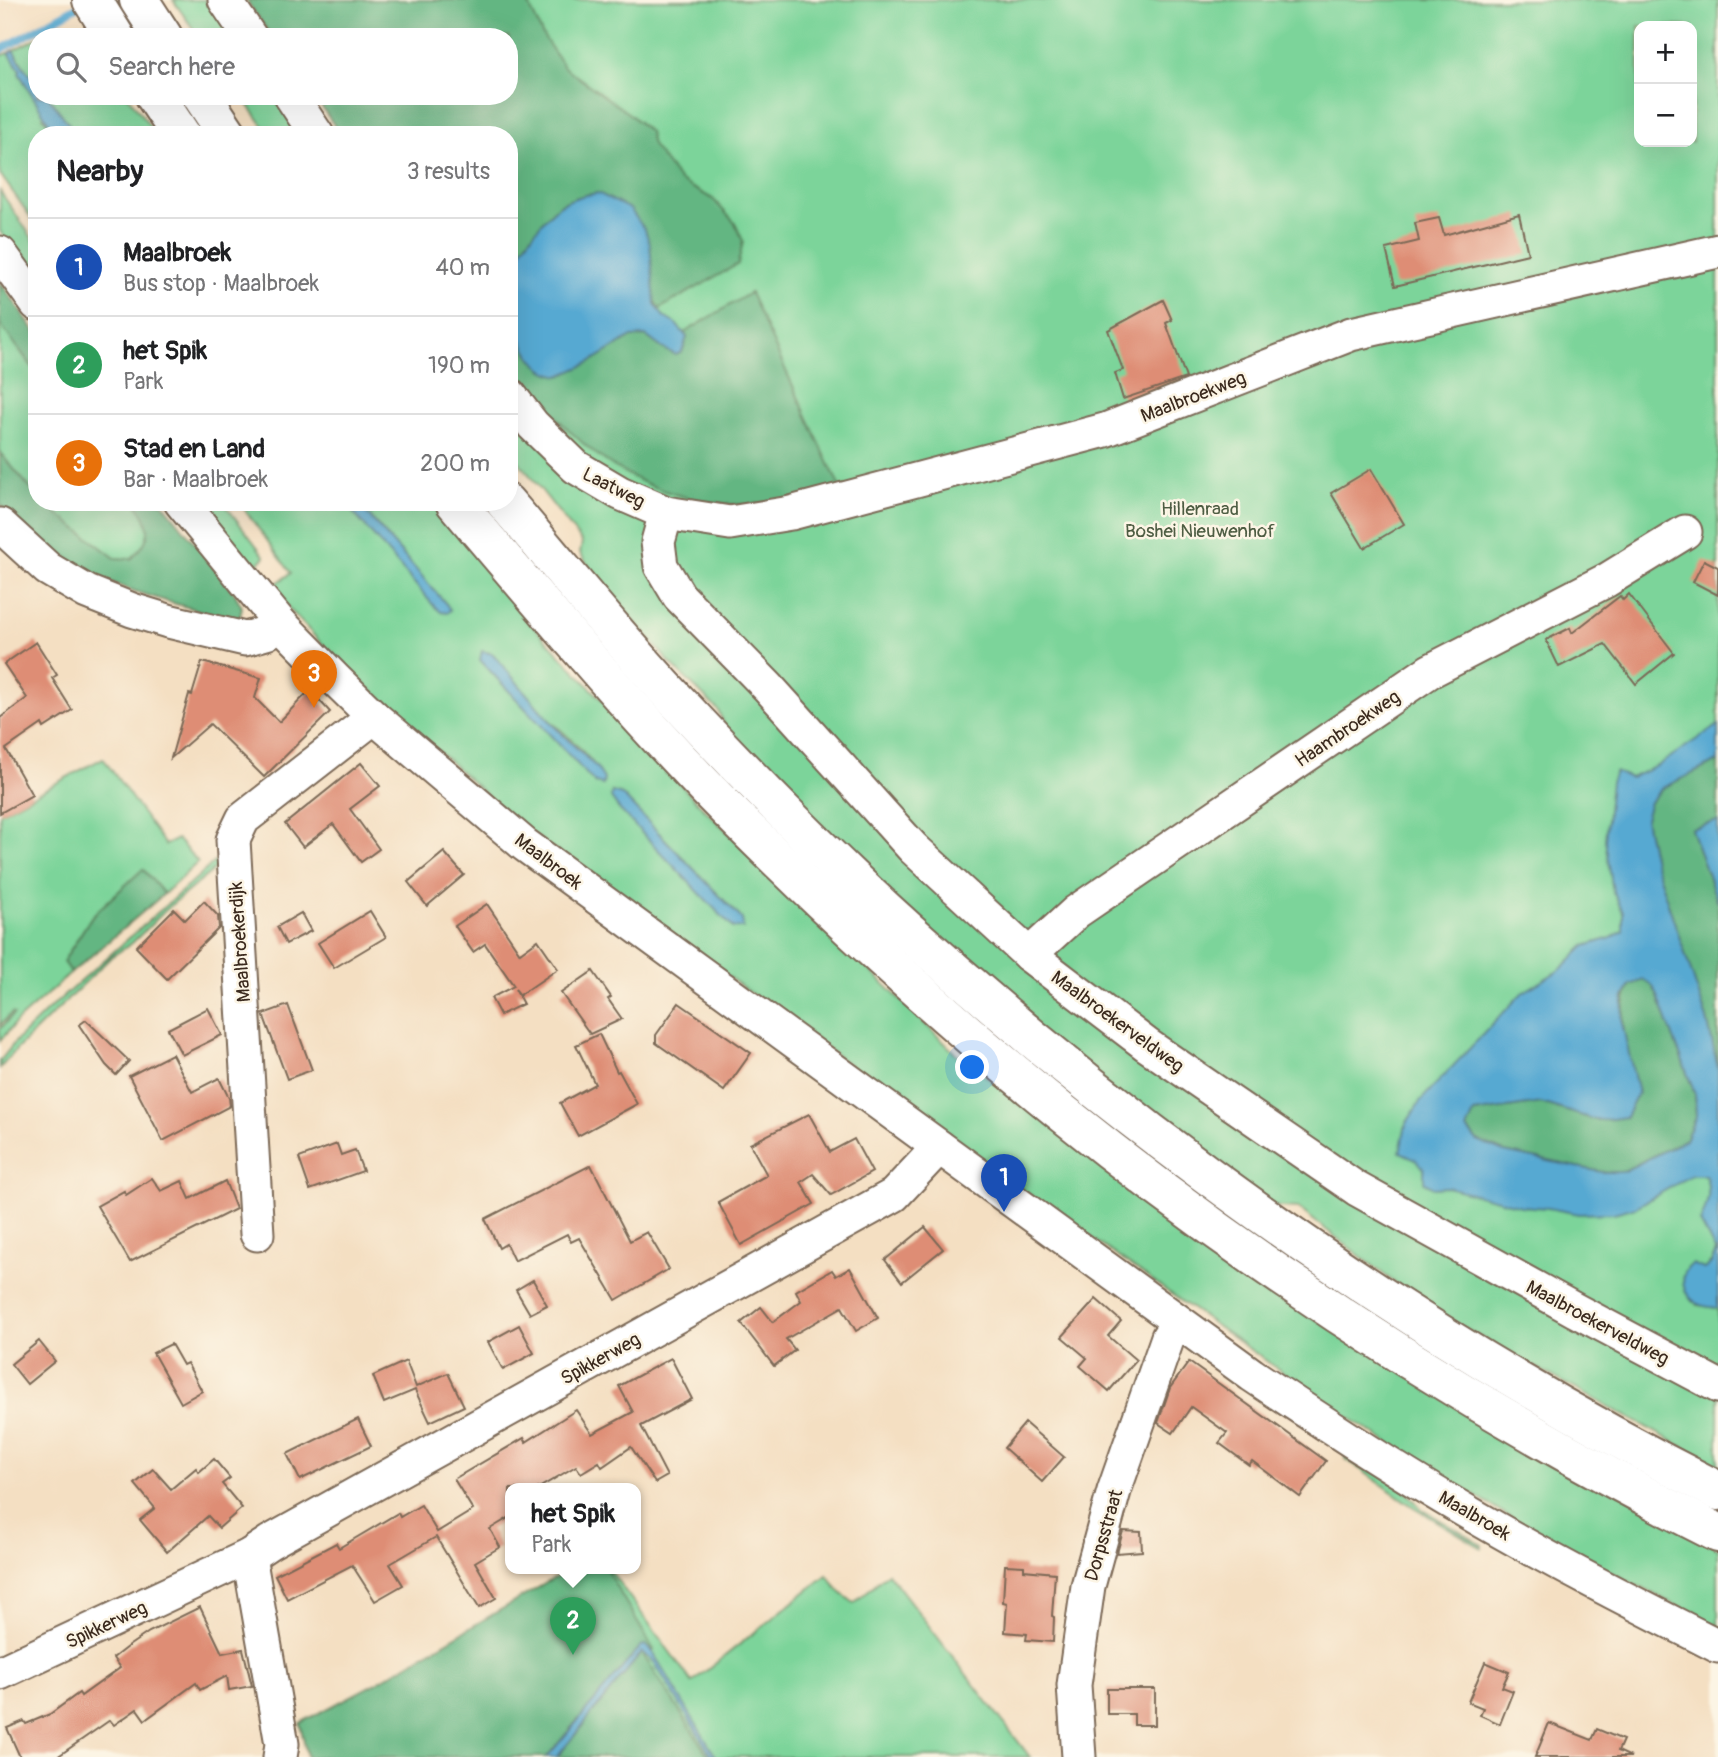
<!DOCTYPE html>
<html lang="en">
<head>
<meta charset="utf-8">
<style>
  :root { --surface:#fff; --page:#f6f6f6; --text:#202124; --muted:#757577; --line:#e0e0e0; --accent:#7c3aed }
  body { margin:0; font-family:Pangolin,sans-serif; background:var(--page); color:var(--text) }
  .controls { position:absolute; right:21px; top:21px; display:grid; overflow:hidden; border-radius:14px; box-shadow:0 7px 28px #0002 }
  .controls button { width:63px; height:63px; display:grid; place-items:center; padding:0; border:0; border-bottom:2px solid var(--line); background:var(--surface); color:var(--text); font:35px sans-serif }
  .you { position:absolute; left:973px; top:1068px; width:24px; height:24px; margin:-18px; border:5px solid #fff; border-radius:50%; background:#1a73e8; box-shadow:0 0 0 10px #1a73e833 }
  .badge { display:grid; place-items:center; width:46px; height:46px; border-radius:50%; background:var(--accent); color:#fff; font-size:23px; font-weight:700 }
  .pin { position:absolute; translate:-50% -58px; filter:drop-shadow(0 2px 4px #0008) }
  .pin::after { content:''; position:absolute; top:37px; width:24px; height:21px; background:inherit; clip-path:polygon(0 0,100% 0,50% 100%) }
  .popup { position:absolute; left:505px; top:1483px; width:136px; height:91px; box-sizing:border-box; display:grid; place-content:center; border-radius:14px; background:var(--surface); filter:drop-shadow(0 2px 5px #0005); font-size:23px; white-space:nowrap; color:var(--muted) }
  .popup b { font-size:26px; color:var(--text) }
  .popup::after { content:''; position:absolute; left:50%; top:100%; margin-left:-14px; border:14px solid transparent; border-top-color:var(--surface) }
  .list { margin:0; padding:0; list-style:none }
  h2 { display:flex; justify-content:space-between; align-items:center; height:91px; margin:0; padding:0 28px; font-size:30px }
  h2 small { font-size:23px; font-weight:400; color:var(--muted) }
  .list li { display:grid; grid-template-columns:46px 1fr auto; gap:21px; align-items:center; box-sizing:border-box; height:98px; padding:0 28px; border-top:2px solid var(--line) }
  .list b { display:block; font-size:26px; white-space:nowrap }
  .list p { margin:0; font-size:23px; white-space:nowrap; color:var(--muted) }
  .list em { font-size:23px; font-style:normal; color:var(--muted) }
  .icon { flex:none; width:38px; height:38px; fill:none; stroke:currentColor; stroke-width:2; stroke-linecap:round; stroke-linejoin:round }
  .map { position:relative; flex:none; width:1718px; height:1757px; overflow:hidden }
  .search { position:absolute; background:var(--surface); box-shadow:0 7px 28px #0002; left:28px; top:28px; width:490px; height:77px; display:flex; align-items:center; gap:18px; box-sizing:border-box; padding:0 24px; border-radius:28px; color:var(--muted); font-size:26px }
  .panel { position:absolute; background:var(--surface); box-shadow:0 7px 28px #0002; left:28px; top:126px; width:490px; height:385px; border-radius:28px }
  .map>svg:first-child { display:block }
  .green { fill:#7bd49a; stroke:#5b7f5c; stroke-width:2; fill-rule:evenodd }
  .forest { fill:#64b682; stroke:#507050; stroke-width:2 }
  .water { fill:#57a9d2; stroke:#496a78; stroke-width:2; fill-rule:evenodd }
  .lines { fill:none; stroke-linecap:round; stroke-linejoin:round }
  .stream { stroke:#57a9d2; stroke-width:8 }
  .building { fill:#de8d74 }
  .minor-casing { stroke:#7c6957; stroke-width:37 }
  .highway-casing { stroke:#7c6957; stroke-width:42 }
  .minor { stroke:#fff; stroke-width:33 }
  .highway { stroke:#fff; stroke-width:38 }
  .labels { text-anchor:middle; stroke-width:5; stroke-linejoin:round; paint-order:stroke }
  .street-label { font-size:19px; fill:#3b2a1e; stroke:#fcf5e5 }
  .park-label { font-size:19px; fill:#4e5d43; stroke:#fcf5e5 }
</style>
</head>
<body>
<div class="map">
<svg width="1718" height="1757" viewBox="0 0 1718 1757">
  <rect width="100%" height="100%" fill="#fcf5e5"/>
  <filter id="ink" filterUnits="userSpaceOnUse"><feTurbulence type="fractalNoise" baseFrequency=".0143" numOctaves="2"/><feDisplacementMap in="SourceGraphic" scale="14" xChannelSelector="R" yChannelSelector="G"/><feConvolveMatrix kernelMatrix="1 2 1 2 8 2 1 2 1" color-interpolation-filters="sRGB"/></filter>
  <filter id="wash" filterUnits="userSpaceOnUse"><feTurbulence type="fractalNoise" baseFrequency=".00686" numOctaves="4" result="noise"/><feDisplacementMap in="SourceGraphic" scale="28" xChannelSelector="R" yChannelSelector="G"/><feGaussianBlur stdDeviation="1.57" result="paint"/><feColorMatrix in="noise" values="0 0 0 0 0 0 0 0 0 0 0 0 0 0 0 0 0 1.4 0 .05"/><feComposite in="paint" operator="in"/></filter>
  <g filter="url(#wash)">
    <rect width="100%" height="100%" fill="#f4dfc2"/>
    <g class="green">
      <path d="M173,0H205L233,37H199Z"/>
      <path d="M285,0H1718V1234C1717,1248 1716,1260 1704,1270L1697,1305L1718,1308V1466L1452,1322L1404,1290L1298,1208L1245,1205L791,877L718,710L669,662L596,577L580,553L582,542L509,449V407L602,489L509,346V37ZM1639,26H1692V142H1639Z"/>
      <path d="M37,38V82L25,69L13,50Z"/>
      <path d="M9,53L20,70L19,73L45,115L43,117L56,135H37V226L0,174V56Z"/>
      <path d="M48,96H128L156,135H77Z"/>
      <path d="M242,96H277L306,135H270Z"/>
      <path d="M0,191L37,245V287L0,231Z"/>
      <path d="M0,324L37,373V496L0,453Z"/>
      <path d="M42,502H135C154,526 153,538 131,559L115,558Z"/>
      <path d="M193,502H223L265,557L252,570Z"/>
      <path d="M239,502H344L441,612L447,605L357,502H434L523,615L695,800L957,1055L1294,1307L1718,1548V1627L1556,1544L1431,1470L1332,1407L973,1155L516,822L331,654L270,588L291,573ZM493,674C528,703 581,741 604,779L526,708ZM612,792L622,795L742,919L649,839L619,809Z"/>
      <path d="M103,758L165,845L177,839L198,862L164,894L143,870L92,916L63,962L71,973L17,1021L0,1041V1029L14,1014L12,1013L0,1025V813Z"/>
      <path d="M219,858L222,863L170,906L132,943L111,957L17,1049L0,1068V1061L16,1041L48,1010Z"/>
      <path d="M1347,1452L1400,1485L1422,1509L1482,1545V1548L1412,1506L1346,1459Z"/>
      <path d="M579,1569H609L692,1682L827,1575L841,1593L854,1603L888,1573L1030,1757H349Z"/>
    </g>
    <g class="forest">
      <path d="M246,0H527L542,34L564,67L632,116L649,132L652,145L680,181L713,199L735,223L743,241L738,264L659,309L598,193C585,195 573,197 561,204C545,215 515,256 509,276V135H341L314,96H509V37H272Z"/>
      <path d="M0,282L37,334V373L0,324Z"/>
      <path d="M750,293L842,492C814,496 786,502 757,504C735,506 710,503 689,498C601,476 565,428 509,363V306L528,352L585,365L632,337L646,336L662,348L676,355L682,352L687,337L684,333Z"/>
      <path d="M0,453L37,496V502H42L115,558L131,559C153,538 153,526 135,502H162L235,594L242,607L239,621C175,604 107,588 51,552C33,539 16,519 0,504Z"/>
      <path d="M1718,761V821L1691,829L1718,903V1068L1707,1019L1654,862L1645,819L1650,802L1662,788Z"/>
      <path d="M143,869L164,894L71,973L63,962L92,916Z"/>
      <path d="M1644,980L1652,985L1657,994L1695,1094L1696,1116L1685,1140L1622,1172H1602L1504,1152L1477,1141L1467,1129L1473,1113L1541,1103L1599,1121L1638,1093C1630,1058 1614,1019 1630,985Z"/>
      <path d="M570,1569H606L654,1650L652,1651L646,1645L577,1721L547,1757H307L300,1723L376,1683Z"/>
      <path d="M642,1652L646,1654L644,1656L709,1757H557Z"/>
    </g>
    <g class="water">
      <path d="M13,50L25,69L37,82V96H48L77,135H56L19,73L20,70L9,53Z"/>
      <path d="M598,193L630,209L645,230L650,244L655,304L664,317L676,324L687,337L682,352L676,355L662,348L646,336L632,337L585,365L560,376C556,375 549,373 545,371C522,357 502,298 510,272C515,255 547,213 562,204C574,197 585,195 598,193Z"/>
      <path d="M344,502H357L447,605L450,610L447,613L441,612L434,606Z"/>
      <path d="M482,651L493,654L553,725L597,768L604,779L603,785L595,783L493,674L480,660Z"/>
      <path d="M1718,725V761L1662,788L1650,802L1645,819L1654,862L1707,1019L1718,1068V1308C1711,1307 1701,1307 1696,1303C1682,1293 1678,1275 1692,1264L1704,1269L1711,1264L1716,1252L1700,1222C1707,1206 1712,1191 1705,1175H1692L1636,1207L1614,1213L1579,1214L1548,1208L1521,1206L1447,1187L1433,1188L1424,1182V1169L1416,1159L1400,1152L1406,1124L1421,1100L1522,993L1561,969L1585,946L1611,938L1623,931V912L1613,892L1605,840L1611,782L1615,772L1631,778L1657,766ZM1644,980L1652,985L1657,994L1695,1094L1696,1116L1685,1140L1622,1172H1602L1504,1152L1477,1141L1467,1129L1474,1113L1541,1103L1599,1121L1626,1117L1638,1093L1622,1023L1623,999L1630,985Z"/>
      <path d="M612,792L622,795L742,919L743,928H733L619,809L611,798Z"/>
      <path d="M1718,821V903L1691,829Z"/>
      <path d="M645,1645L652,1651L716,1757H712L654,1662L642,1652L557,1757H547L641,1646Z"/>
    </g>
    <g class="lines">
      <path class="stream" d="M0,50L84,3"/>
    </g>
    <g id="blocks">
      <g class="building">
        <path d="M1519,214L1528,254L1395,286L1386,249L1419,241L1415,223L1439,218L1444,235Z"/>
        <path d="M1163,300L1172,320L1166,323L1186,378L1123,399L1115,373L1123,370L1108,330Z"/>
        <path d="M1371,469L1404,524L1364,548L1331,493Z"/>
        <path d="M1704,560L1718,567V595L1693,582Z"/>
        <path d="M1629,594L1674,653L1636,684L1605,644L1559,667L1546,640L1570,628L1572,633L1620,596L1623,600Z"/>
        <path d="M36,642L57,675L52,678L72,710L44,728L42,724L6,749L32,795L0,813V718L27,698L4,664Z"/>
        <path d="M202,662L261,678L255,698L279,722L310,690L330,712L264,777L210,724L171,758L189,694L192,695Z"/>
        <path d="M361,763L380,786L350,809L379,849L361,862L333,824L303,847L285,824Z"/>
        <path d="M444,852L464,875L427,906L408,882Z"/>
        <path d="M204,901L218,916L219,928L167,979L136,947L174,909L185,920Z"/>
        <path d="M487,904L520,953L538,940L558,969L520,995L515,989L523,1004L500,1015L491,998L514,986L485,944L473,952L455,926Z"/>
        <path d="M370,911L386,937L334,968L318,943Z"/>
        <path d="M301,913L311,931L286,944L277,927Z"/>
        <path d="M593,971L611,997L608,999L622,1019L590,1034L561,993Z"/>
        <path d="M679,1003L751,1053L724,1091L656,1043V1035Z"/>
        <path d="M288,1005L312,1070L287,1079L263,1014Z"/>
        <path d="M208,1008L222,1035L182,1055L168,1029Z"/>
        <path d="M86,1020L129,1061L116,1075L106,1065L79,1025Z"/>
        <path d="M599,1034L617,1072L619,1071L637,1104L578,1136L560,1103L595,1084L576,1045Z"/>
        <path d="M172,1054L192,1092L219,1078L229,1098L230,1106L163,1141L129,1076Z"/>
        <path d="M809,1114L830,1152L854,1139L872,1172L831,1195L813,1174L801,1182L814,1204L741,1245L718,1202L767,1175L750,1144Z"/>
        <path d="M337,1144L341,1155L355,1150L363,1171L310,1190L299,1158Z"/>
        <path d="M591,1165L630,1241L647,1232L669,1269L616,1300L579,1238L571,1242L567,1234L514,1261L506,1244L499,1248L485,1219Z"/>
        <path d="M152,1178L161,1191L182,1181L190,1199L225,1181L236,1209L130,1262L97,1206L124,1191L126,1195Z"/>
        <path d="M925,1227L943,1249L902,1282L885,1260Z"/>
        <path d="M850,1268L878,1318L856,1331L842,1307L786,1339L795,1350L774,1366L741,1323L761,1307L773,1322L801,1301L796,1291L832,1270L836,1276Z"/>
        <path d="M533,1280L547,1305L530,1314L516,1290Z"/>
        <path d="M1096,1299L1121,1321L1108,1336L1136,1360L1109,1391L1080,1366L1087,1358L1062,1337Z"/>
        <path d="M519,1325L534,1353L503,1370L488,1342Z"/>
        <path d="M39,1341L55,1361L27,1384L11,1364Z"/>
        <path d="M171,1344L183,1365L187,1363L202,1391L181,1403L153,1353Z"/>
        <path d="M671,1358L692,1399L641,1426L667,1476L655,1483L631,1447L602,1467L599,1462L581,1473L576,1466L537,1489H510V1517L490,1529L500,1547L475,1562L496,1598L479,1608L436,1537L390,1564L403,1585L375,1601L352,1565L287,1599L275,1575L336,1543L339,1548L398,1513L400,1517L421,1505L437,1532L473,1510L454,1479L524,1438L526,1442L576,1410L592,1434L633,1412L619,1386Z"/>
        <path d="M406,1361L416,1387L448,1373L464,1406L430,1422L415,1390L384,1403L373,1376Z"/>
        <path d="M1189,1362L1326,1461L1300,1497L1252,1461L1249,1465L1219,1443L1227,1433L1191,1407L1173,1433L1158,1423L1170,1388Z"/>
        <path d="M358,1419L371,1446L300,1480L287,1454Z"/>
        <path d="M1025,1423L1064,1457L1042,1482L1004,1448Z"/>
        <path d="M214,1459L230,1478L222,1484L242,1508L219,1528L208,1516L167,1552L140,1520L155,1508L135,1484L153,1469L171,1489L196,1468L199,1472Z"/>
        <path d="M1123,1531L1141,1532L1142,1551L1117,1553Z"/>
        <path d="M1005,1565L1024,1566V1570L1055,1573L1052,1616L1054,1617L1053,1642L1026,1640L1027,1634L1005,1632L1007,1603L1003,1602Z"/>
        <path d="M200,1607L222,1653L243,1649L252,1686L229,1690L227,1676L200,1690L196,1683L145,1720L137,1709L114,1725L110,1720L57,1757H20L7,1728L24,1721L26,1724L50,1714L79,1693L81,1696L120,1668L113,1658L127,1647L149,1632Z"/>
        <path d="M1485,1662L1509,1672L1502,1687L1513,1691L1500,1724L1480,1715L1483,1708L1468,1702Z"/>
        <path d="M1107,1689H1155V1725H1134V1714H1107Z"/>
        <path d="M1549,1723L1592,1740L1597,1729L1623,1740L1618,1751L1631,1757H1535Z"/>
      </g>
    </g>
  </g>
  <g filter="url(#ink)">
    <use href="#blocks" fill-opacity="0" stroke="#7c6957" stroke-width="2"/>
    <g class="lines">
      <g class="minor-casing">
        <g id="minor">
          <path d="M225,0L250,37"/>
          <path d="M291,96L317,135"/>
          <path d="M0,253L37,304"/>
          <path d="M509,394L533,425L576,467L620,493L666,513L730,523L791,513L1105,430L1351,334L1718,251"/>
          <path d="M181,502L280,623L335,679L374,717L525,845L1252,1375C1322,1422 1392,1468 1464,1510C1547,1559 1633,1603 1718,1646"/>
          <path d="M666,513L658,542L661,566L679,596L768,687L913,848L1029,955L1147,1045L1357,1189L1575,1310L1718,1386"/>
          <path d="M0,525L48,569L87,592L132,610L168,621L245,639L266,633L280,623"/>
          <path d="M1029,955L1076,912L1430,671L1607,580L1685,532"/>
          <path d="M257,1234L233,840L243,819L374,717"/>
          <path d="M249,1556L282,1744L280,1757"/>
          <path d="M0,1673L249,1556L270,1542L894,1195L939,1147"/>
          <path d="M1079,1757L1074,1685L1088,1586L1114,1491L1168,1337L1178,1323"/>
        </g>
      </g>
      <g class="highway-casing">
        <g id="highway">
          <path d="M92,0L115,37"/>
          <path d="M139,0L163,37"/>
          <path d="M155,96L181,135"/>
          <path d="M202,96L228,135"/>
          <path d="M455,502C544,607 632,713 729,811C834,916 944,1017 1059,1110C1262,1274 1485,1416 1718,1533"/>
          <path d="M505,502C562,568 617,637 676,700C732,760 789,819 848,875C907,932 970,985 1032,1038C1244,1213 1473,1367 1718,1491"/>
        </g>
      </g>
      <use href="#minor" class="minor"/>
      <use href="#highway" class="highway"/>
    </g>
  </g>
  <g class="labels">
    <g class="street-label">
      <text transform="translate(1193 396) rotate(-21)" y="7">Maalbroekweg</text>
      <text transform="translate(614 487) rotate(27)" y="7">Laatweg</text>
      <text transform="translate(1347 728) rotate(-34)" y="7">Haambroekweg</text>
      <text transform="translate(549 861) rotate(37)" y="7">Maalbroek</text>
      <text transform="translate(239 942) rotate(-94)" y="7">Maalbroekerdijk</text>
      <text transform="translate(1118 1021) rotate(36)" y="7">Maalbroekerveldweg</text>
      <text transform="translate(1598 1322) rotate(28)" y="7">Maalbroekerveldweg</text>
      <text transform="translate(600 1358) rotate(-29)" y="7">Spikkerweg</text>
      <text transform="translate(1475 1515) rotate(30)" y="7">Maalbroek</text>
      <text transform="translate(1103 1535) rotate(-74)" y="7">Dorpsstraat</text>
      <text transform="translate(106 1624) rotate(-25)" y="7">Spikkerweg</text>
    </g>
    <g class="park-label">
      <text x="1200" y="515">Hillenraad<tspan x="1200" dy="22">Boshei Nieuwenhof</tspan></text>
    </g>
  </g>
</svg>
<div class="controls">
<button>+</button>
<button>−</button>
</div>
<div class="you"></div>
<div class="pin badge" style="left:1004px;top:1212px;background:#1a4fb4">1</div>
<div class="pin badge" style="left:573px;top:1655px;background:#2e9e5b">2</div>
<div class="popup"><b>het Spik</b>Park</div>
<div class="pin badge" style="left:314px;top:708px;background:#e8710a">3</div>
<div class="search"><svg class="icon" aria-label="search" viewBox="0 0 24 24"><circle cx="10" cy="10" r="6"/><path d="M15 15l6 6"/></svg>Search here</div>
<section class="panel">
<h2>Nearby<small>3 results</small></h2>
<ul class="list">
<li><span class="badge" style="background:#1a4fb4">1</span><div><b>Maalbroek</b><p>Bus stop · Maalbroek</p></div><em>40 m</em></li>
<li><span class="badge" style="background:#2e9e5b">2</span><div><b>het Spik</b><p>Park</p></div><em>190 m</em></li>
<li><span class="badge" style="background:#e8710a">3</span><div><b>Stad en Land</b><p>Bar · Maalbroek</p></div><em>200 m</em></li>
</ul>
</section>
</div>
</body>
</html>
